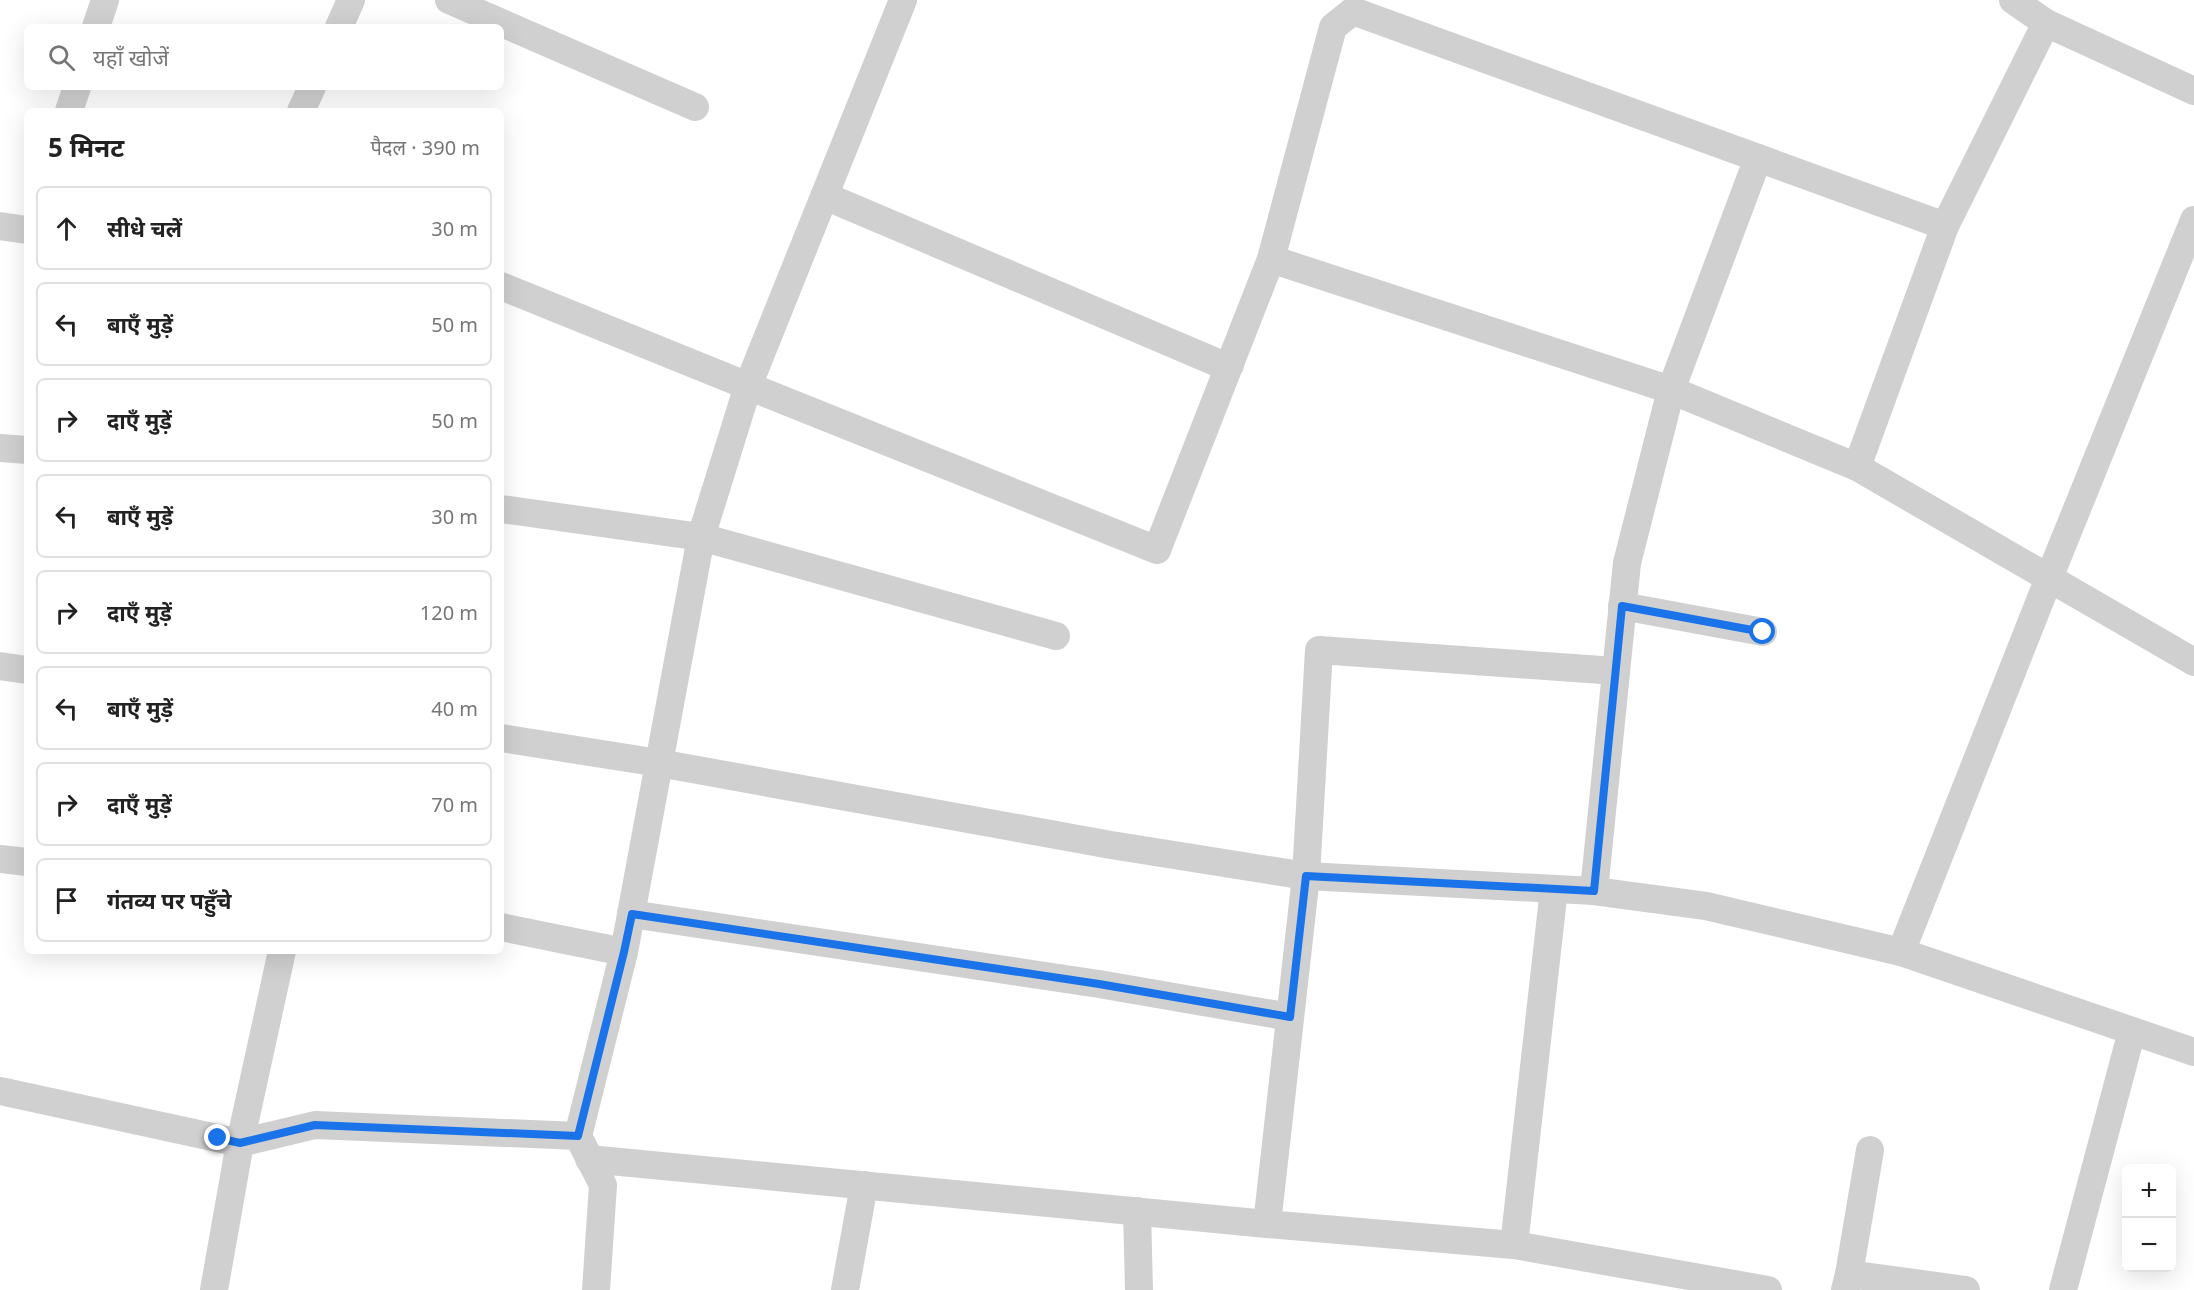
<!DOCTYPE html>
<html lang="hi">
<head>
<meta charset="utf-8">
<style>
  :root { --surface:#fff; --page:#f6f6f6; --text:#222; --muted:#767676; --line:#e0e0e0 }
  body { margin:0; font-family:"Noto Sans","Noto Sans Devanagari",sans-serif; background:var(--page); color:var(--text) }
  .controls { position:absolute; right:18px; bottom:18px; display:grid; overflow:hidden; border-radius:9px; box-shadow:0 6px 24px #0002 }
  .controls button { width:54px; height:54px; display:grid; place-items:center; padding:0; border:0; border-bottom:2px solid var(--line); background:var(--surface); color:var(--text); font:30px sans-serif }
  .stop { position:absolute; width:18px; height:18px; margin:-14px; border:4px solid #1a73e8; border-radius:50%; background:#fff }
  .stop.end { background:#1a73e8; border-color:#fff; box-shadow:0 2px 6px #0008 }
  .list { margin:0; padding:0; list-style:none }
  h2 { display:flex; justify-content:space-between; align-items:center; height:78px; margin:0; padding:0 24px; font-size:26px }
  h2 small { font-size:20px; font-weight:400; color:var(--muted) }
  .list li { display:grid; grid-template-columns:39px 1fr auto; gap:18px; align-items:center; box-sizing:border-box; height:84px; margin:0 12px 12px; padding:0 12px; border:2px solid var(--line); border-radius:9px }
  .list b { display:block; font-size:22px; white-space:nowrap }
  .list em { font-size:20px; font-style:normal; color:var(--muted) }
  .icon { flex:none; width:33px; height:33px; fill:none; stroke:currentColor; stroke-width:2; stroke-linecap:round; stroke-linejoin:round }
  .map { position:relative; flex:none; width:2194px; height:1290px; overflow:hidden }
  .search { position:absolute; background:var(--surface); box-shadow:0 6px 24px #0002; left:24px; top:24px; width:480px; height:66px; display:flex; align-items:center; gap:15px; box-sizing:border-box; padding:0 21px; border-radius:9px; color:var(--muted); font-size:22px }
  .panel { position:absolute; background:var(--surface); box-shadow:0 6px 24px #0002; left:24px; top:108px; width:480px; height:846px; border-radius:9px }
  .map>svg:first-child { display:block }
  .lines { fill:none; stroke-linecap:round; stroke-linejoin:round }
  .street { stroke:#d0d0d0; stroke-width:28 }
  .route { stroke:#1a73e8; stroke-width:8 }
</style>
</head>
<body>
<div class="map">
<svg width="2194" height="1290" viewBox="0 0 2194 1290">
  <rect width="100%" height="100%" fill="#fff"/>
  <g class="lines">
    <g class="street">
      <path d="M449,0L695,107"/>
      <path d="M2013,0L2046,23"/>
      <path d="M96,27L105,0"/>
      <path d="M339,27L351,0"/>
      <path d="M69,111L77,87"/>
      <path d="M301,111L312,87"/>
      <path d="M825,196L1218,363L1230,365"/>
      <path d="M0,226L27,230"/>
      <path d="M1945,226L1758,158L1671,390L1627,563L1594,891L1706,906L1901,952L2194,1052"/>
      <path d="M1271,259L1333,27L1353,11L1758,158"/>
      <path d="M501,286L748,386L903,0"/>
      <path d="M0,448L27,450"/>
      <path d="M1857,467L2194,662"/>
      <path d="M501,509L701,537L748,386L1157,550L1271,259L1671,390L1857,467L1945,226L2046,23L2194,91"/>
      <path d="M1622,606L1763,632"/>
      <path d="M0,666L27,670"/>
      <path d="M501,738L659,763L1111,845L1306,876L1319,650L1616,671"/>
      <path d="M0,859L27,862"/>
      <path d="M1594,891L1306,876L1267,1224L1514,1245L1768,1290"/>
      <path d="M631,914L1099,984L1290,1017"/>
      <path d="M501,927L624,952"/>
      <path d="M1901,952L2049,578L2194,220"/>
      <path d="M0,1091L240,1143L315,1125L578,1136"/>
      <path d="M589,1159L1267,1224"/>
      <path d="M1137,1211L1139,1290"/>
      <path d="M1514,1245L1554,889"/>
      <path d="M1849,1274L1870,1150"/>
      <path d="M214,1290L240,1143L282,951"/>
      <path d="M596,1290L603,1185L578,1136L624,952L701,537L1056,636"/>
      <path d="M845,1290L864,1185"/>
      <path d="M1845,1290L1849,1274L1966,1290"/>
      <path d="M2063,1290L2132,1031"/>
    </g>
  </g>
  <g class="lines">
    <path class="route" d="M218,1138L240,1143L315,1125L578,1136L624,952L632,914L1099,984L1290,1017L1306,876L1594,891L1622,606L1763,632"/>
  </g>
</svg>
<div class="controls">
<button>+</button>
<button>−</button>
</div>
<div class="stop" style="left:1763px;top:632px"></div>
<div class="stop end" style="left:218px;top:1138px"></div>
<div class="search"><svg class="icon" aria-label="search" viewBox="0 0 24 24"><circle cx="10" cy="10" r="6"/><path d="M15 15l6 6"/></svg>यहाँ खोजें</div>
<section class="panel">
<h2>5 मिनट<small>पैदल · 390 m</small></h2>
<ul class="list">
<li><svg class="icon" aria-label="ahead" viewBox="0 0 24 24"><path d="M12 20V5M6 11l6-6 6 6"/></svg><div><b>सीधे चलें</b></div><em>30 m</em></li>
<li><svg class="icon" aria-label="left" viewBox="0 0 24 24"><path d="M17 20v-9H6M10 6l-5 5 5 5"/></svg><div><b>बाएँ मुड़ें</b></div><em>50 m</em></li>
<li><svg class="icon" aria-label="right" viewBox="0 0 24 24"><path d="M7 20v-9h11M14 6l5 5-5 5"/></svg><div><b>दाएँ मुड़ें</b></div><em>50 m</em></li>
<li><svg class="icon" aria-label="left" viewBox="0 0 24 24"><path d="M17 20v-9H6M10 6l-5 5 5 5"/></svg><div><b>बाएँ मुड़ें</b></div><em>30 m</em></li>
<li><svg class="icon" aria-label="right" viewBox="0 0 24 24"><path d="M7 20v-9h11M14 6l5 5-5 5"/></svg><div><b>दाएँ मुड़ें</b></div><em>120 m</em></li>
<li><svg class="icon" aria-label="left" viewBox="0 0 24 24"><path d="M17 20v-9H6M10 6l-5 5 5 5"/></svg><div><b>बाएँ मुड़ें</b></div><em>40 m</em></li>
<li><svg class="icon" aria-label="right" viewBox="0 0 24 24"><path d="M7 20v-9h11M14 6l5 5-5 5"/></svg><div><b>दाएँ मुड़ें</b></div><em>70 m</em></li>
<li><svg class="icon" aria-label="arrive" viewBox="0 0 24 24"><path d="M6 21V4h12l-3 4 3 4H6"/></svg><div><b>गंतव्य पर पहुँचे</b></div></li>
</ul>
</section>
</div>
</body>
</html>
